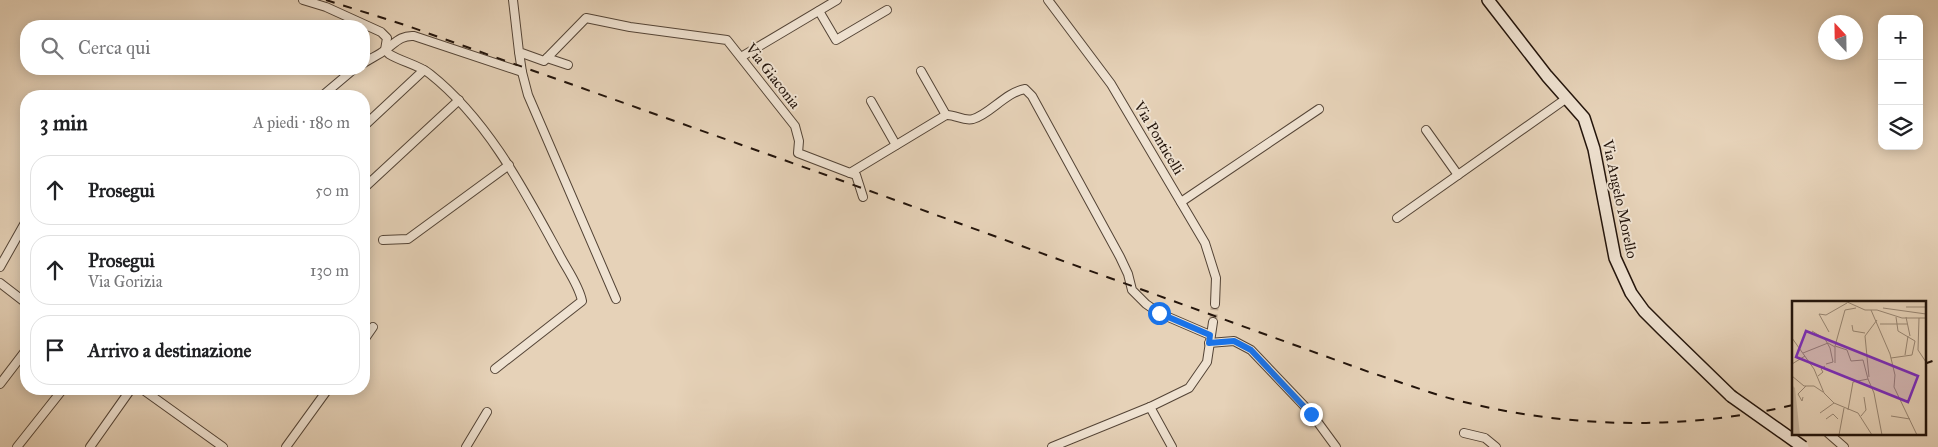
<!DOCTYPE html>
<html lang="it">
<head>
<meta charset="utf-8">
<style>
  :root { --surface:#fff; --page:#f6f6f6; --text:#202124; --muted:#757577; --line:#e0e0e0 }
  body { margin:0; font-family:"IM FELL Great Primer",serif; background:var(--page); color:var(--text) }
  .controls { position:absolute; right:15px; top:15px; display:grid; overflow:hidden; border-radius:10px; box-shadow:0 2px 12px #0003 }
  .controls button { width:45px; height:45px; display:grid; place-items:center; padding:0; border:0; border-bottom:1px solid var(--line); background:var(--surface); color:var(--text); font:25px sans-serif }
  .compass { position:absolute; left:1818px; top:15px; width:45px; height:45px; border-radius:50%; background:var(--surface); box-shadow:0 2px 12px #0003; rotate:338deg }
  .stop { position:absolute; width:15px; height:15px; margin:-11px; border:4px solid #1a73e8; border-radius:50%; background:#fff }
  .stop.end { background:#1a73e8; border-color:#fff; box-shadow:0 1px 5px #0008 }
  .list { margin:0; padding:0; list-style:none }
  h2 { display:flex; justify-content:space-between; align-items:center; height:65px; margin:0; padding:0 20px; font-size:21px }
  h2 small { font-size:16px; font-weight:400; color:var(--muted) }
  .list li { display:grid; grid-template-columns:32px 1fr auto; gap:15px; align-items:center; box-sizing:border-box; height:70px; margin:0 10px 10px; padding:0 10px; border:1px solid var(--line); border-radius:20px }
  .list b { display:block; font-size:19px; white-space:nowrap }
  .list p { margin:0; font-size:16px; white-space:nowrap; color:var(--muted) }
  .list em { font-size:16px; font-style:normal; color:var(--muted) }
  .icon { flex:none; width:28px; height:28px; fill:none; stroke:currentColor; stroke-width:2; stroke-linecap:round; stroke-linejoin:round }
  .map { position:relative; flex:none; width:1938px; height:447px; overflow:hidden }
  .search { position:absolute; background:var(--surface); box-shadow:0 2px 12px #0003; left:20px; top:20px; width:350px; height:55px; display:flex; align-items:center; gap:12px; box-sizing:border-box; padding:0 18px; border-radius:20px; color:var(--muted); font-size:19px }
  .panel { position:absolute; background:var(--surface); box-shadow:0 2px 12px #0003; left:20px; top:90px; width:350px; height:305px; border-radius:20px }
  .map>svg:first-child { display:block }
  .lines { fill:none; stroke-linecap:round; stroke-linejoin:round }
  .street-tunnel { stroke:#bfac95; stroke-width:8; stroke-dasharray:8 4; stroke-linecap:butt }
  .street-casing { stroke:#544436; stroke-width:10 }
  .secondary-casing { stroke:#23140b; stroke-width:14 }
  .street { stroke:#efe2d1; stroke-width:8 }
  .secondary { stroke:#efe2d1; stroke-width:11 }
  .rail { stroke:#23140b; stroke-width:2; stroke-dasharray:9 9; stroke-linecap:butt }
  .secondary-bridge-casing { stroke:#23140b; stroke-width:14; stroke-linecap:butt }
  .secondary-bridge { stroke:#efe2d1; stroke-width:11 }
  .route { stroke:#1a73e8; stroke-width:6 }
  .labels { text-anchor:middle; stroke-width:4; stroke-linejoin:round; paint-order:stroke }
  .street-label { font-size:15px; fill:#23140b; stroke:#efe2d1 }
  .inset-road { fill:none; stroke:#988673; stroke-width:1 }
  .view { fill:#7b2cbf; fill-opacity:0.15; stroke:#7b2cbf; stroke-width:2.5 }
  .inset-edge { fill:none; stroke:#23140b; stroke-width:2.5 }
</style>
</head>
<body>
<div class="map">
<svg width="1938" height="447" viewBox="0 0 1938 447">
  <rect width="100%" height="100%" fill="#e6d2b8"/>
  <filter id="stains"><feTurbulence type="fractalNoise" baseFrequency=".004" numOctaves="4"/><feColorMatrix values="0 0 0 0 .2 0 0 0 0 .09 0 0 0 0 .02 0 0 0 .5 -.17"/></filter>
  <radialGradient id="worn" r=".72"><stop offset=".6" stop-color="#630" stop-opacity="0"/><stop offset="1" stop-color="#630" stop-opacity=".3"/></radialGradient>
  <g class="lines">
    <path class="street-tunnel" d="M1213,322L1215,304"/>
    <g class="street-casing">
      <g id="street">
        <path d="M303,0L326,7L381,32L387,38L385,50L389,54C402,62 419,65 430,74C488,120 524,190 559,254C566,268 579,285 582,301L495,369"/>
        <path d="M513,0L519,52L544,61L586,18L630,27L727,40L795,126L799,141L798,153L850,173L946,115C955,114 964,122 973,119C989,115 1006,92 1025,89L1032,96L1120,257L1128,274L1132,290L1146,304L1159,313L1210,335"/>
        <path d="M1048,0L1111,84L1205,243L1216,278L1215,304"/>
        <path d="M819,11L836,40L887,10"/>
        <path d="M519,52L522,72L528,95L616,299"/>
        <path d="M741,57L837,0"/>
        <path d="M547,58L568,65"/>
        <path d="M364,63C371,58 379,55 385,50C395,43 401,35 414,36L522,72"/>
        <path d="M921,71L946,115"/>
        <path d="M322,96L354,69"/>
        <path d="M871,101L896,145"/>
        <path d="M364,126L424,70"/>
        <path d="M1426,130L1458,175"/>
        <path d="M850,173L856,175L863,197"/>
        <path d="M364,188L459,100"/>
        <path d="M1181,202L1319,109"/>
        <path d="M1397,218L1567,98"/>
        <path d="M383,240L408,239L509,165"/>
        <path d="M0,267L26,221"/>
        <path d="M0,283L26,303"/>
        <path d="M364,340L373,327"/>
        <path d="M1209,343L1234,341L1251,350L1311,413L1336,447"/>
        <path d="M0,384L26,350"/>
        <path d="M142,389L223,447"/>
        <path d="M1150,407L1172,447"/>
        <path d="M1464,433L1485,438L1496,447"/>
        <path d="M1828,433L1844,447"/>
        <path d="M17,447L63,389"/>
        <path d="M90,447L131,389"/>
        <path d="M286,447L328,389"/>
        <path d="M466,447L487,412"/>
        <path d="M1052,447L1150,407L1189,388L1207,362L1213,322"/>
      </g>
    </g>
    <g class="secondary-casing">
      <path id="secondary" d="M1488,0L1547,76L1584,118L1594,149L1615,258L1631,293L1644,311L1662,329L1731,396"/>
    </g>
    <use href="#street" class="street"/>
    <use href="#secondary" class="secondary"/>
    <g class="rail">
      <path d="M326,0L405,25L826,175L1369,372C1394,380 1419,389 1445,397C1557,428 1679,432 1793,405"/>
      <path d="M1924,364L1938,359"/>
    </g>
    <g class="secondary-bridge-casing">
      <path id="secondary-bridge" d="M1731,396L1803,447"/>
    </g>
    <use href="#secondary-bridge" class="secondary-bridge"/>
  </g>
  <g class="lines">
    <path class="route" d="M1159,313L1210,335L1209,343L1234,341L1251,350L1311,414"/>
  </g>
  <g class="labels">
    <g class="street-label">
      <text transform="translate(773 76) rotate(52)" y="5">Via Giaconia</text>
      <text transform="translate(1159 138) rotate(59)" y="5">Via Ponticelli</text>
      <text transform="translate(1620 199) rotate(78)" y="5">Via Angelo Morello</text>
    </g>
  </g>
  <g transform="translate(1792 301)">
    <rect width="134" height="134" fill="#e6d2b8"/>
    <path d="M0,84L3,87L8,134H0Z" fill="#c5b29b"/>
    <path class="inset-road" d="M53,0L73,9H85L110,17H134M114,6H134M64,7L53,9L43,45L55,49L59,60L71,59L76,78M91,7L134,13M79,9L98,53L103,74L102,86L125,134M114,16L118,35M127,17L126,49L134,61M88,23H115M60,24L61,30L73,32M20,30L33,38L38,47L41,61L34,63M37,31L27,13L34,14L55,2M0,37L22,68L32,92L42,102L66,112L80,134M11,52L36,42L43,46M113,54L116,35M99,57L120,54L123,40L106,30L104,16M43,62V46M0,63L13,55M0,75L12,85H22L31,91M26,75L31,71L29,68L33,65M77,76L73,35L85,19M76,78L82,92L90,134M11,96L10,100L6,93L14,85M56,109L61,81L76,78M28,112L42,102M69,115L74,109L72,96M99,115L118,118M34,118L41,113L46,118M47,134L52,107"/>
    <path class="view" d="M14,30L126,75L116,101L4,56Z"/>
    <rect width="134" height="134" class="inset-edge"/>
  </g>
  <rect width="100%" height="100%" filter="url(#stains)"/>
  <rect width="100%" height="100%" fill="url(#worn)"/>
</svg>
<div class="controls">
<button>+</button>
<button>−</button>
<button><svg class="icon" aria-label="layers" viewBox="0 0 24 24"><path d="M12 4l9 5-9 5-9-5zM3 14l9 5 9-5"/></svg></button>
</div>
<svg class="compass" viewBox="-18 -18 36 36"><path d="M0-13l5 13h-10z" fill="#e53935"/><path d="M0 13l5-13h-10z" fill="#757577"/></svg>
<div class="stop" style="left:1159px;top:313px"></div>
<div class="stop end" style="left:1311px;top:414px"></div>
<div class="search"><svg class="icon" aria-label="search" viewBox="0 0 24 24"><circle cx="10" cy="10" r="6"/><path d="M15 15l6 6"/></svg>Cerca qui</div>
<section class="panel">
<h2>3 min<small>A piedi · 180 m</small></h2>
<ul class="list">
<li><svg class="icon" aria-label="ahead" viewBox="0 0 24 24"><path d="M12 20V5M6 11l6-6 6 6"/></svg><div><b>Prosegui</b></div><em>50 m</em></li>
<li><svg class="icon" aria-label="ahead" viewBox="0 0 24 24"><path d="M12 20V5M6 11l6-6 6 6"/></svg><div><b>Prosegui</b><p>Via Gorizia</p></div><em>130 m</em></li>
<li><svg class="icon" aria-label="arrive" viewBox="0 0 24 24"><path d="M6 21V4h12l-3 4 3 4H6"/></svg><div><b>Arrivo a destinazione</b></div></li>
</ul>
</section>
</div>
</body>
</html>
